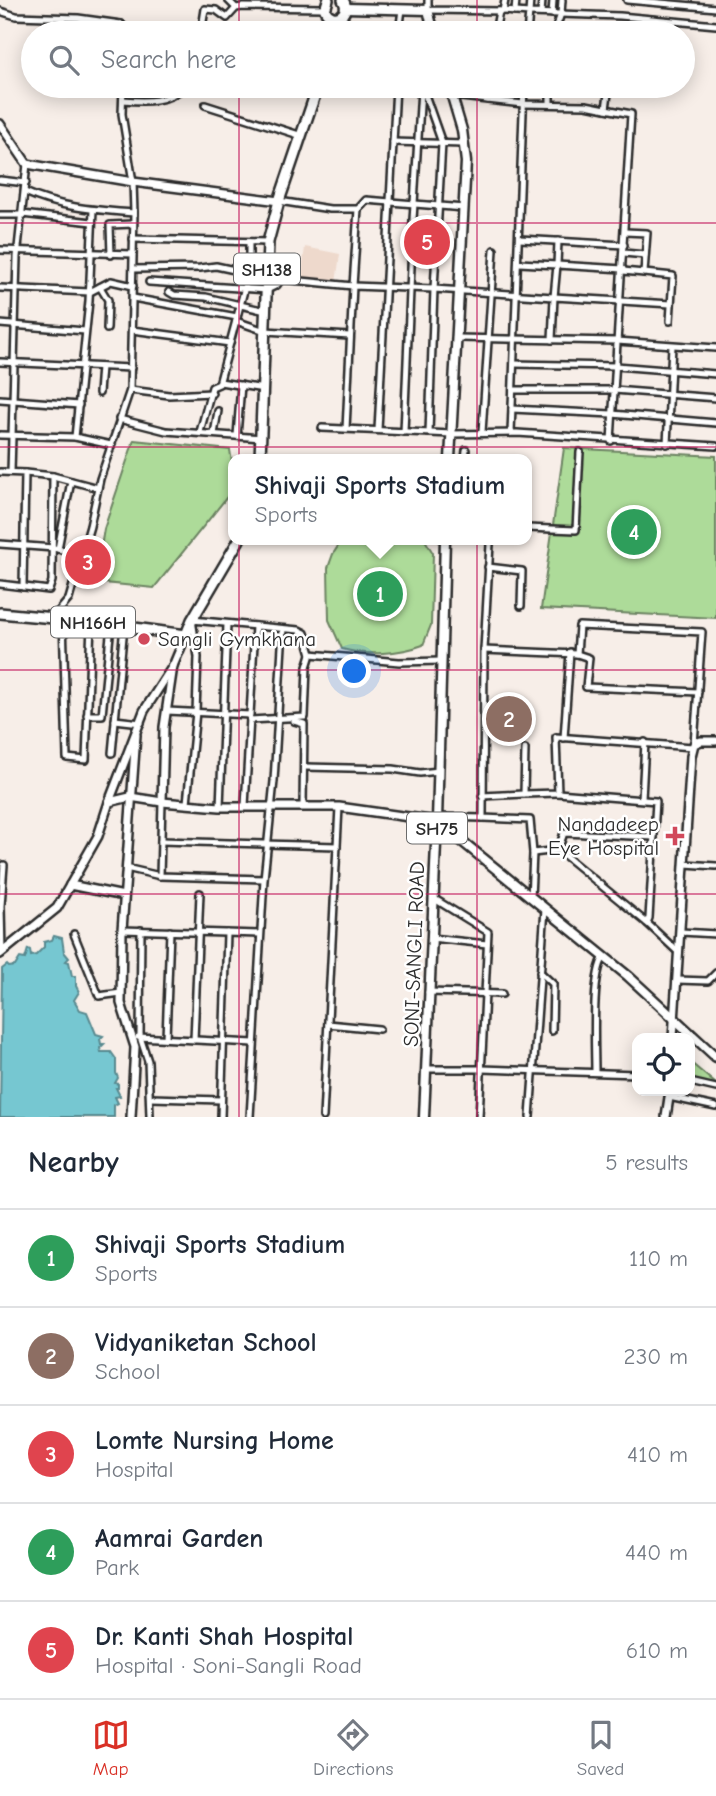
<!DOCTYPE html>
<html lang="en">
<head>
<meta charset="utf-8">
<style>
  :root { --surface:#fff; --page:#f2f2f3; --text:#1f2937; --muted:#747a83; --line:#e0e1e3; --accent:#d93025 }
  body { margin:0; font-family:"Comic Neue",sans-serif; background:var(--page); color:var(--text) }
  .controls { position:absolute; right:21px; bottom:21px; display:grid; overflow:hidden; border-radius:14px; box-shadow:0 4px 18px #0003 }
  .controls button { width:63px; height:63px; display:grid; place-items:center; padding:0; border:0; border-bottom:2px solid var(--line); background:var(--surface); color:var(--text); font:35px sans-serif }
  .you { position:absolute; left:355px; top:672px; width:24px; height:24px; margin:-18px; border:5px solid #fff; border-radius:50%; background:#1a73e8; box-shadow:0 0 0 10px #1a73e833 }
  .badge { display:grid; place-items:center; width:46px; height:46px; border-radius:50%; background:var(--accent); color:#fff; font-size:23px; font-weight:700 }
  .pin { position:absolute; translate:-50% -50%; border:4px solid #fff; box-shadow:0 2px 7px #0006 }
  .popup { position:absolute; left:228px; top:454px; width:304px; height:91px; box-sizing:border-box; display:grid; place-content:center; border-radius:14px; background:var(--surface); filter:drop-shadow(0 2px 5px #0005); font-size:23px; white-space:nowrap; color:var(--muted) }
  .popup b { font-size:26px; color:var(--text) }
  .popup::after { content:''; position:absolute; left:50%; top:100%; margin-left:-14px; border:14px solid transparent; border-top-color:var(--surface) }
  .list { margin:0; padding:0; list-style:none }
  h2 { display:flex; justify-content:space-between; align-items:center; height:91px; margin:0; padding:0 28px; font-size:30px }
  h2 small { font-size:23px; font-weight:400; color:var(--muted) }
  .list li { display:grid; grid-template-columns:46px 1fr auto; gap:21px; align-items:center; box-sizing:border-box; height:98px; padding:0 28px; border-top:2px solid var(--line) }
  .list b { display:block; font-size:26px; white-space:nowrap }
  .list p { margin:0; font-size:23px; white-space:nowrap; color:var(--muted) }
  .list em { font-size:23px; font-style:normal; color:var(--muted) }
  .icon { flex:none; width:38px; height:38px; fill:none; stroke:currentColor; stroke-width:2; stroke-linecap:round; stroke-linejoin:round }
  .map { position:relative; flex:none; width:716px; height:1117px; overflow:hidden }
  .search { position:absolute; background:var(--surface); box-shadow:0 4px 18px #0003; left:21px; right:21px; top:21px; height:77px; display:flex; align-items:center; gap:18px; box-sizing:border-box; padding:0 24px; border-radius:38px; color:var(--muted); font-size:26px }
  .sheet { height:581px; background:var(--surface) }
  nav { display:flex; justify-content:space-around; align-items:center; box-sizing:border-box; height:98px; border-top:2px solid var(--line); background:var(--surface); font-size:19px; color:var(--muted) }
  nav a { display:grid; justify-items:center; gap:4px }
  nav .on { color:var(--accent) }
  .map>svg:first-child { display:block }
  .built { fill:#eed9cc }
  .green { fill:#addb99; stroke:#6c8362; stroke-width:2 }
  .water { fill:#76c7d1; stroke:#58898f; stroke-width:2 }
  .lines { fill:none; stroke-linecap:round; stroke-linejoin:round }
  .street-casing { stroke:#2b2b2b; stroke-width:10 }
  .secondary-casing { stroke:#2b2b2b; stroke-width:12 }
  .primary-casing { stroke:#2b2b2b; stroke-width:13 }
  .highway-casing { stroke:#2b2b2b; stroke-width:14 }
  .street { stroke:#fff; stroke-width:5 }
  .secondary { stroke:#fff; stroke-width:7 }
  .primary { stroke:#fff; stroke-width:8 }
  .highway { stroke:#fff; stroke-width:9 }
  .grid { fill:none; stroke:#c2185b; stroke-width:2; stroke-opacity:0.55 }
  .poi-dot { fill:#d1495b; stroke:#fff; stroke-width:2.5 }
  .labels { text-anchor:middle; stroke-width:5; stroke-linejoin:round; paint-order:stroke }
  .shield { fill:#fff; stroke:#6b6b6b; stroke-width:2 }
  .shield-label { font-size:19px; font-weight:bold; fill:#2b2b2b }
  .poi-label { font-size:21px; fill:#2b2b2b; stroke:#fff; text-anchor:start }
  .street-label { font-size:21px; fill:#2b2b2b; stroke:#fff }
</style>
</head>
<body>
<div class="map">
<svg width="716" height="1117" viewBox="0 0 716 1117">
  <rect width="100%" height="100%" fill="#f7eee8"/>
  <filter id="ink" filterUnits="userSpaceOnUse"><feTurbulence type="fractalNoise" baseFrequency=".0143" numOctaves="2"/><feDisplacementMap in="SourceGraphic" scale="14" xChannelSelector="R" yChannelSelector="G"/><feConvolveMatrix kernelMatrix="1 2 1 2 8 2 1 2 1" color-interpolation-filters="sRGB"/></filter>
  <g filter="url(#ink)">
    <path class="built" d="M305,247L340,254L336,283L301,278Z"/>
    <g class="green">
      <path d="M134,440L230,450L233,468L231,492L154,588L95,582L104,529Z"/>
      <path d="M564,448L716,456V618L541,609Z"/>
      <path d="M342,540H425L433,553L431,625L423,645C399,654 367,656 342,649L329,620L328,568L333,554Z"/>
      <path d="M690,1062L716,1084V1089L690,1082Z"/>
    </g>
    <path class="water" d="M54,936L62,938L64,952L69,958L66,961L69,962L72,976H76V986L79,992L74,1000L80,1010L87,1012L96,1034L103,1036L100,1039L101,1044H104L100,1048L101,1052H111L116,1059V1073L118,1078L115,1083L118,1084V1088H116L120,1096L115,1097L118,1103L114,1105V1117H0L2,969L7,965L9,967L15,966L20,958L25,959L28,949L30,950L31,956L36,955L44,947V942L52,940Z"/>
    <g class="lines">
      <g class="street-casing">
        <g id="street">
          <path d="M228,0L236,8"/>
          <path d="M428,0V10L503,11L505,0"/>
          <path d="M530,0L529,13L620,16L716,25"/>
          <path d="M627,0L716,8"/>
          <path d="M0,11L16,16L78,18L121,24L122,33"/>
          <path d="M503,11L529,13L527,33"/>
          <path d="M515,12L516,0"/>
          <path d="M541,13L542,0"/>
          <path d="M552,14L553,0"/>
          <path d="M121,24L130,33"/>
          <path d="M163,33L168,27L202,28L205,9L216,10L227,18L236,8L243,7L325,8"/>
          <path d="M399,33L402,9"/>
          <path d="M495,33L499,11"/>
          <path d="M554,33L561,14L562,0"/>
          <path d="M484,86L488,100"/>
          <path d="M452,96L523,104L586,105L631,114L611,441"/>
          <path d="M123,100C146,102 167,103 185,86"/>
          <path d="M550,104V86"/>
          <path d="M205,105L302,136"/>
          <path d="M606,109L609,86"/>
          <path d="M393,142L463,144"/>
          <path d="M0,180L26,183"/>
          <path d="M25,192C60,208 96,210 134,213"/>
          <path d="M279,201L330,209H358L366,200L464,208"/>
          <path d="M22,214L92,222"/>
          <path d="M0,215H22"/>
          <path d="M133,239L268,242"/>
          <path d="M520,239L624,245"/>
          <path d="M0,250L133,254"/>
          <path d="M624,253L645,255"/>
          <path d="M111,255L110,225L133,224"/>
          <path d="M519,263L557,265L558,241"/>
          <path d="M133,269L200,268L216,266L267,277"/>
          <path d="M623,271L644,273L647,233L625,232"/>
          <path d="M644,273L673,276L670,321"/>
          <path d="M149,282L267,290L277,285L281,279L353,286L358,209"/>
          <path d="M100,287L108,300L107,329"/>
          <path d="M0,288L90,292L111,281L133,286"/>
          <path d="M169,292L174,295L206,297L266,311"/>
          <path d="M133,298L237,317"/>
          <path d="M236,321L265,331L350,336"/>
          <path d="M0,324L85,331"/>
          <path d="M132,330L230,343"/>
          <path d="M458,338L617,341L716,348"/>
          <path d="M552,340L554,297L671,304"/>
          <path d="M0,362L131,368"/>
          <path d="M514,364L616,366L716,374"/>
          <path d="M220,382L264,389"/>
          <path d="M130,390L169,395L212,393"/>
          <path d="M513,390H614L716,398"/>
          <path d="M99,393L101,367"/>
          <path d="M0,399L79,405"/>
          <path d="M512,409L612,414L716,423"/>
          <path d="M119,419L166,431L262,438"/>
          <path d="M322,428L452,434L517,433L716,446"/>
          <path d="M346,429L353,286L434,289L442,143L422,86"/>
          <path d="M378,430L396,86"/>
          <path d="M200,432L212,387L219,384L249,272V242"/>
          <path d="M404,432L413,220L421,89"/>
          <path d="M482,432L494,250"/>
          <path d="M429,433L434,289L554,297L557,265L623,269"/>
          <path d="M511,433L524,86"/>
          <path d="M214,434L218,411"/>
          <path d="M0,435L75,437L111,445"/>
          <path d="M237,436L241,385"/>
          <path d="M75,437L89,301L93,210"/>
          <path d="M667,444L672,346"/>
          <path d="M465,459L466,450"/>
          <path d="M0,472L25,473L23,587"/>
          <path d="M11,472L17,257L27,164"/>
          <path d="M25,473L53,476L98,488"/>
          <path d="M527,528L576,530L580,452"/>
          <path d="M0,544L54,548L81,555"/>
          <path d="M490,544L484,650L483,818L530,820L533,853"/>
          <path d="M58,549L71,481"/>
          <path d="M488,567L522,571L521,606"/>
          <path d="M0,584L49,590L52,581L53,476"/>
          <path d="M53,618L69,599L90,526L100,479L130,390L134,213L133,182L122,114L123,86"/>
          <path d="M63,619L67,758L86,760L91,622"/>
          <path d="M484,650L577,654L589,658L586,687L698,692"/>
          <path d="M311,654L399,662L442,661"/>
          <path d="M577,654L579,626L702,632L694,744"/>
          <path d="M167,711L250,715L255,626"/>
          <path d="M87,715H102L111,625"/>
          <path d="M115,720L141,723"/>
          <path d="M294,721L304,724L303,807"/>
          <path d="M564,738L570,652"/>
          <path d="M525,749L524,794L558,793L556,737L693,747"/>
          <path d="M112,753L124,626"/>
          <path d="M305,767L393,769L420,773L439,771"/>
          <path d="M558,793L656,801L649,918L647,923"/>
          <path d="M482,796L524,794"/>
          <path d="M642,799L645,742"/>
          <path d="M187,803L196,712L198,657L192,620L299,630L305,633L311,654L307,667L305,717L250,720"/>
          <path d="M245,806L250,718"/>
          <path d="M220,807L227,624"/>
          <path d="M437,817L483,818"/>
          <path d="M161,841L337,846"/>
          <path d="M558,850L564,833L654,837"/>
          <path d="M685,864L716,866"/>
          <path d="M126,868L160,876L264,879"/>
          <path d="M160,876L162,802"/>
          <path d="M433,898L488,932L479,1117"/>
          <path d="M531,898L533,853L558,850L647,923L679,953"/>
          <path d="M122,930L260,934"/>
          <path d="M141,930L140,1037L148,1061L150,1117"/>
          <path d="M681,932L716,934"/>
          <path d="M74,934L99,996L121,993"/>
          <path d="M431,938L487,944"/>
          <path d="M2,953L1,906L4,865"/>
          <path d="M540,972L553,984L552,1031"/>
          <path d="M677,980L708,981L716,973"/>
          <path d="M428,992L502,994"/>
          <path d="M328,1024L379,1029"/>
          <path d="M138,1037L254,1043"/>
          <path d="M166,1038L170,931"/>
          <path d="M194,1040L200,893"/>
          <path d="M428,1069H482L637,1074"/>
          <path d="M595,1072C595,1047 591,975 604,957"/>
          <path d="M690,1082L716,1088"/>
          <path d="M669,1097L716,1107"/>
          <path d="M151,1098L221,1100"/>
          <path d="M221,1117L227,933"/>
          <path d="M250,1117L264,879L274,781L283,629"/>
          <path d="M323,1117L339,807"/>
          <path d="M530,1117L545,909"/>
        </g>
      </g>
      <g class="secondary-casing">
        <g id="secondary">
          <path d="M0,124L27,164L133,182L279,201"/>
          <path d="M109,802L144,711L173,666L186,635"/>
          <path d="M162,802L220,807H339L437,821"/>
          <path d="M70,885L124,896"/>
          <path d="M0,954L57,908L98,836L109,802L130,797L162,802L164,727L173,666"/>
          <path d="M673,1038L691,756L694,744L701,741H716"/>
          <path d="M131,1117L135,1047L121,1003L122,930L136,735"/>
          <path d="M666,1117L670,1091"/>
        </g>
      </g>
      <g class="primary-casing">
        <g id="primary">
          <path d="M346,8L428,10L434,33"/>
          <path d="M449,86L462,130L466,162L450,459"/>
          <path d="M437,821L628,976L716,1057"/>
          <path d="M424,1117L437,821L445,540"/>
        </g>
      </g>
      <g class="highway-casing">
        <g id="highway">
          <path d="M328,0L325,10C333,25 352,14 343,0"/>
          <path d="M331,33L335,18"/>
          <path d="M260,459L268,242L279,201L318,86"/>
          <path d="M0,613L75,620L186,635L192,620L239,540"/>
        </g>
      </g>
      <use href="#street" class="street"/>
      <use href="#secondary" class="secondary"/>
      <use href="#primary" class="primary"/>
      <use href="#highway" class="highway"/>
    </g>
  </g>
  <path class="grid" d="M239,0V33M477,0V33M239,86V1117M477,86V1117M0,223H716M0,447H716M0,670H716M0,894H716"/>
  <g class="poi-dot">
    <circle cx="144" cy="639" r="7"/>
    <path d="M671.5 825.5h7v7h7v7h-7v7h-7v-7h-7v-7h7z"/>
  </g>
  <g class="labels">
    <g class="shield">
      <rect x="234" y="253.5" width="66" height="31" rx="5"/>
      <rect x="51" y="606.5" width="84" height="31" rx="5"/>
      <rect x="407" y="812.5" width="60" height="31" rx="5"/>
    </g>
    <g class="shield-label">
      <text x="267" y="276">SH138</text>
      <text x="93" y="629">NH166H</text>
      <text x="437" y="835">SH75</text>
    </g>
    <g class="poi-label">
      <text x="158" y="646">Sangli Gymkhana</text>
      <text x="659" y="831" text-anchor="end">Nandadeep<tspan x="659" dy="24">Eye Hospital</tspan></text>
    </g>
    <g class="street-label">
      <text transform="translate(414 954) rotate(-88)" y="7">SONI-SANGLI ROAD</text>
    </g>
  </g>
</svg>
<div class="controls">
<button><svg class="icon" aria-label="locate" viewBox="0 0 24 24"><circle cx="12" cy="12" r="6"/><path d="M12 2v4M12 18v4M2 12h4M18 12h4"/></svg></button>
</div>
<div class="you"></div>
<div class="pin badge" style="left:380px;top:594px;background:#2e9e5b">1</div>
<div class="popup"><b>Shivaji Sports Stadium</b>Sports</div>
<div class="pin badge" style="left:509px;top:719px;background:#8d6e63">2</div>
<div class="pin badge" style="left:88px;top:562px;background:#e0444e">3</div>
<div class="pin badge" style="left:634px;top:532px;background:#2e9e5b">4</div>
<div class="pin badge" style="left:427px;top:242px;background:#e0444e">5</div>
<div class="search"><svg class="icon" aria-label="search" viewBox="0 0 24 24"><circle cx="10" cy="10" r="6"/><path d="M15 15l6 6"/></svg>Search here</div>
</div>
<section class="sheet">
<h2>Nearby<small>5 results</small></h2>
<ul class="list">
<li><span class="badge" style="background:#2e9e5b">1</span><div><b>Shivaji Sports Stadium</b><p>Sports</p></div><em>110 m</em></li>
<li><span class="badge" style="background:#8d6e63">2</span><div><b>Vidyaniketan School</b><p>School</p></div><em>230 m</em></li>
<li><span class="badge" style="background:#e0444e">3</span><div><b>Lomte Nursing Home</b><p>Hospital</p></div><em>410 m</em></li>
<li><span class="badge" style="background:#2e9e5b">4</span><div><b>Aamrai Garden</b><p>Park</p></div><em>440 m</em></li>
<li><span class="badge" style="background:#e0444e">5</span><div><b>Dr. Kanti Shah Hospital</b><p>Hospital · Soni-Sangli Road</p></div><em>610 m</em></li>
</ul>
</section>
<nav>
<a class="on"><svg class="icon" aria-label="map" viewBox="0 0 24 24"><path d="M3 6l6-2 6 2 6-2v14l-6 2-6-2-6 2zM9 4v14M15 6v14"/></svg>Map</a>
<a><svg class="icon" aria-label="directions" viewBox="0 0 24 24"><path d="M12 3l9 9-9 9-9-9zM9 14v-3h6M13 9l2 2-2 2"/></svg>Directions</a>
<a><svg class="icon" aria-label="saved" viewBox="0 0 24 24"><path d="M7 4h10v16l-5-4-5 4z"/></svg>Saved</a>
</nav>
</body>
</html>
